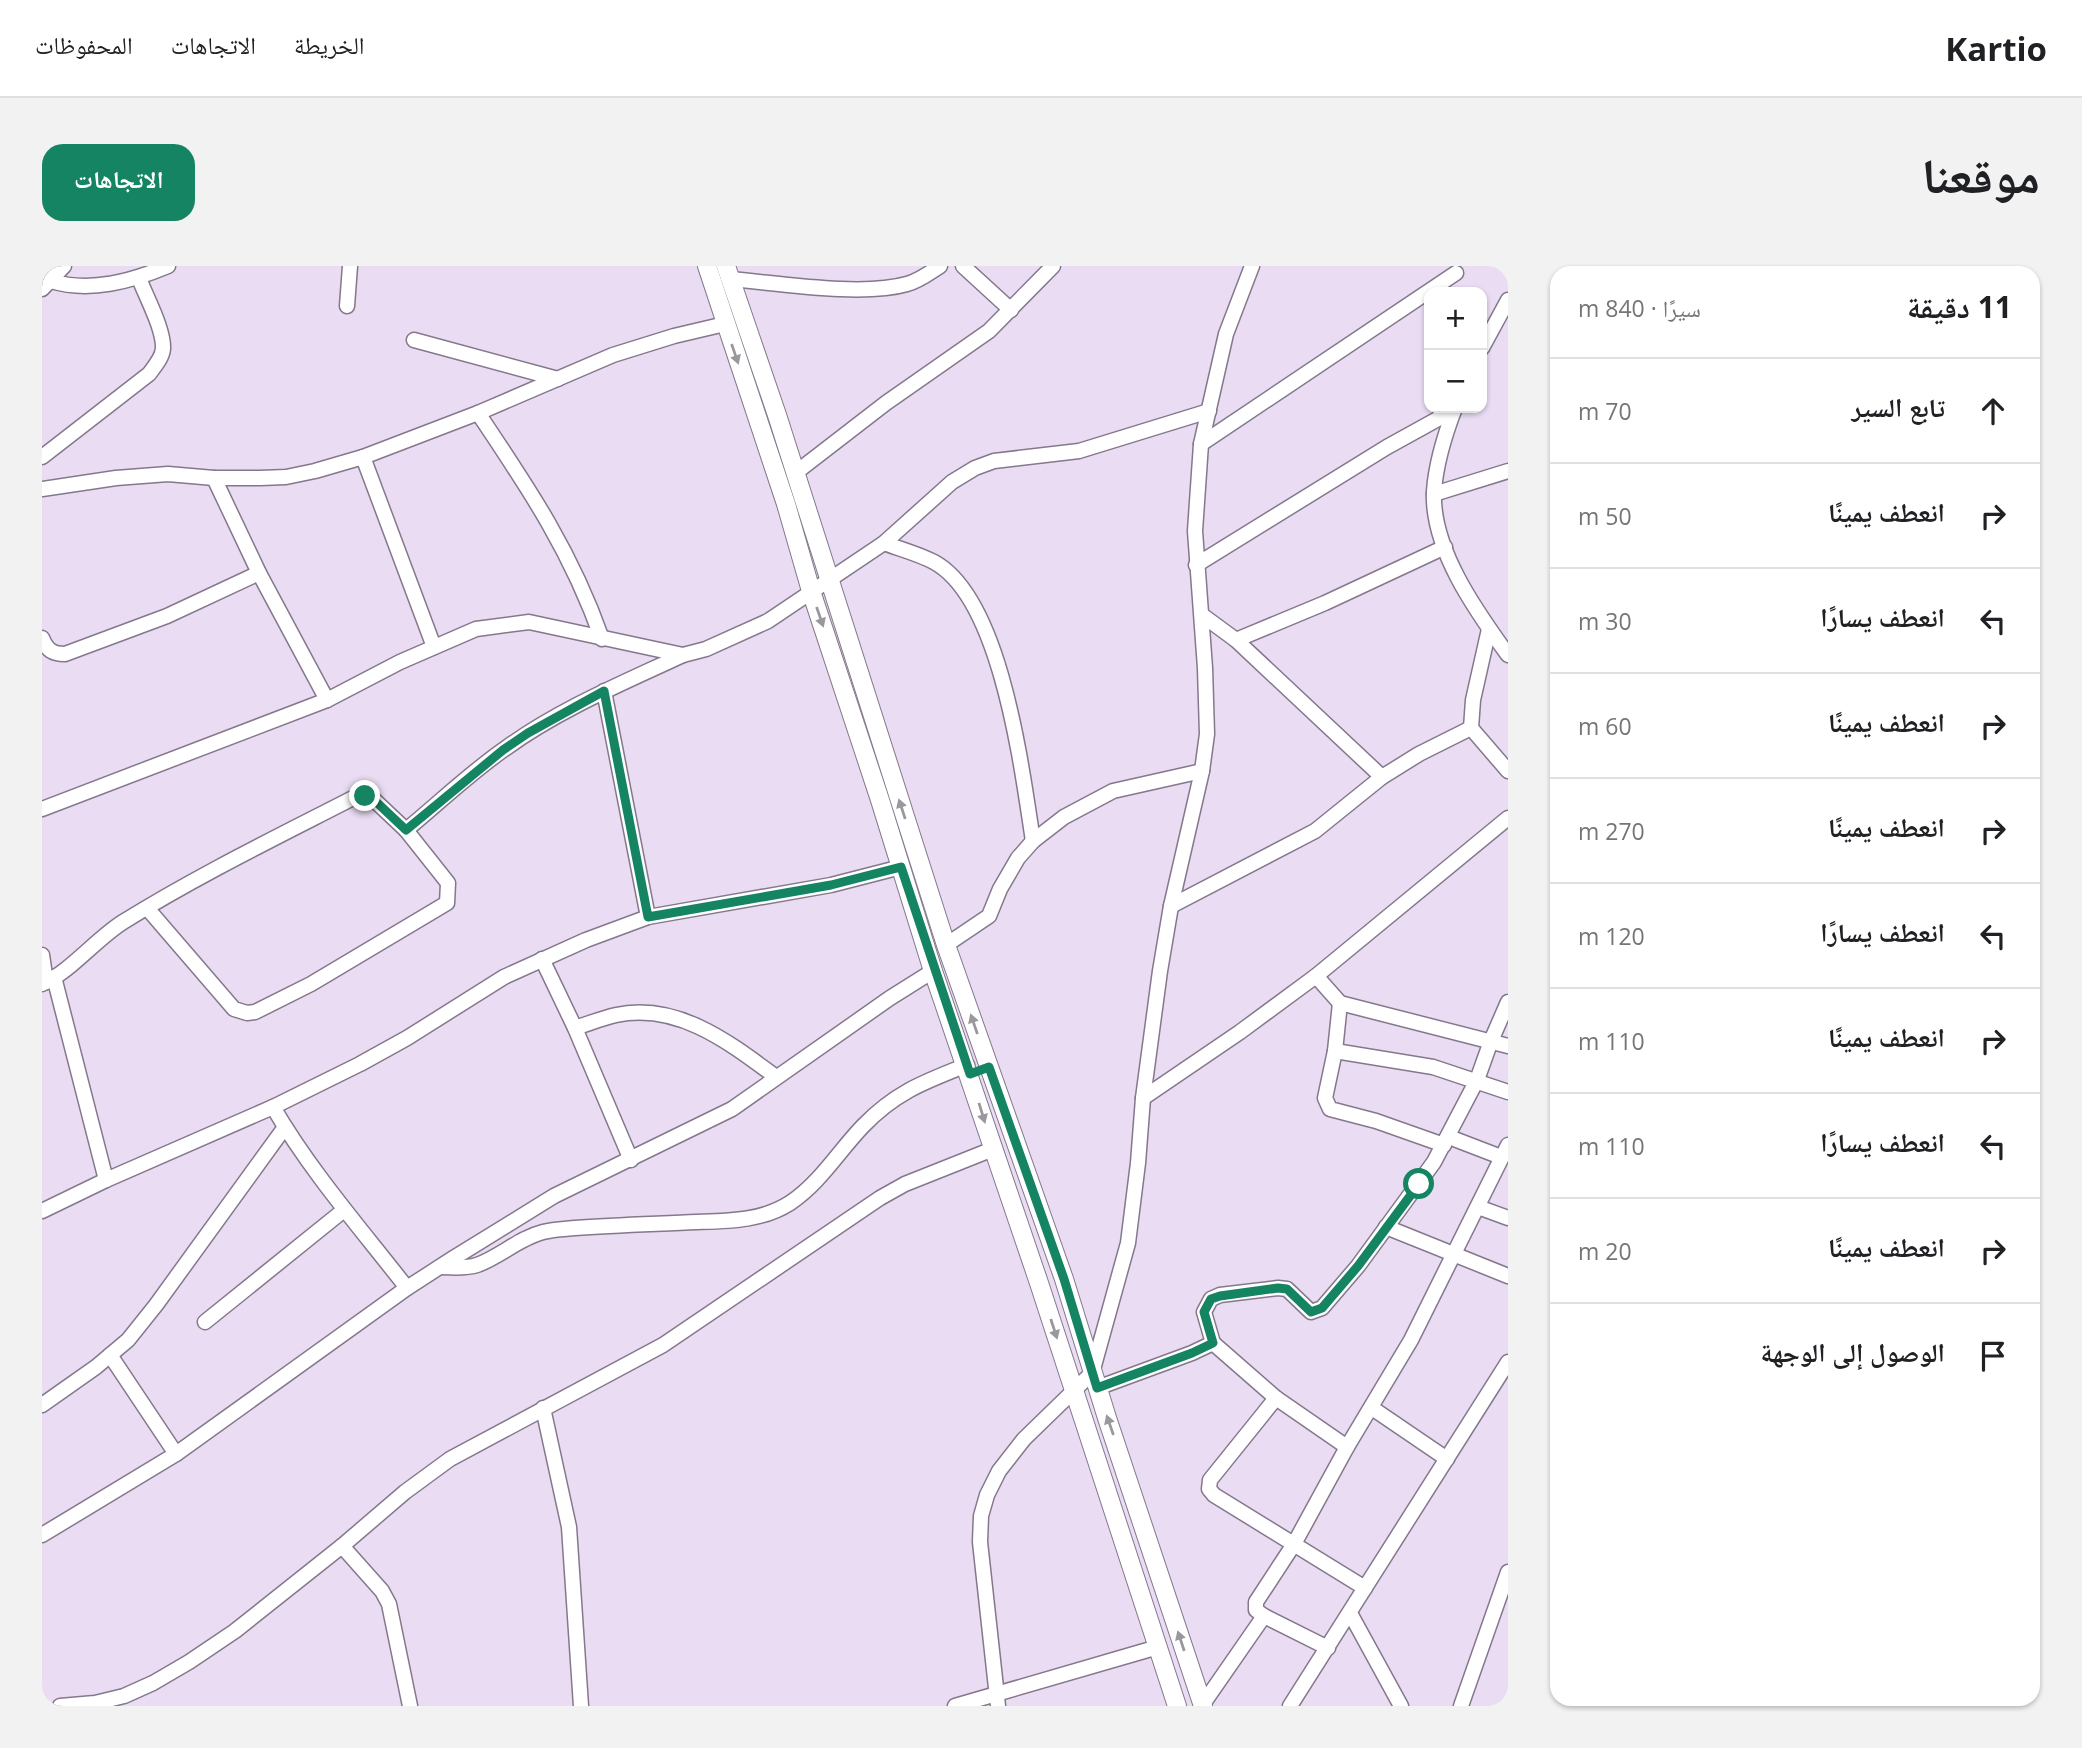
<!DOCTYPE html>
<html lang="ar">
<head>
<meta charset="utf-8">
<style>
  :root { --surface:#fff; --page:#f2f2f2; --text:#202124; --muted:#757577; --line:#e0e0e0; --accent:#158462 }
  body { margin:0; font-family:"Open Sans","Noto Naskh Arabic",sans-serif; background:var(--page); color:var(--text); direction:rtl }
  .controls { position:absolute; right:21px; top:21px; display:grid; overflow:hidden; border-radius:14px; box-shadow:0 2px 5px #0004 }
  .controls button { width:63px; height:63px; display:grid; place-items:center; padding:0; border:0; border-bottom:2px solid var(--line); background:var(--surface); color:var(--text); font:35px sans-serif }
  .stop { position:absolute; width:21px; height:21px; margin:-16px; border:5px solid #158462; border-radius:50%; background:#fff }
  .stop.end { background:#158462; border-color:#fff; box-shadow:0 2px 7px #0008 }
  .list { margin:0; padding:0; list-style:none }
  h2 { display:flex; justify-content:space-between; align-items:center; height:91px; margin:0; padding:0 28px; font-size:30px }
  h2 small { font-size:23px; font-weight:400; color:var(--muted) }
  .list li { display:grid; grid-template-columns:46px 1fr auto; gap:21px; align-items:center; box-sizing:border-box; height:105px; padding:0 28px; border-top:2px solid var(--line) }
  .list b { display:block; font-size:26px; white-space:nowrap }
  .list em { font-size:23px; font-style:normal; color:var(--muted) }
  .icon { flex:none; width:38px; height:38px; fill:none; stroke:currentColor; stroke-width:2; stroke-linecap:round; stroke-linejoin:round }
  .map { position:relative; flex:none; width:1466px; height:1440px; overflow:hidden; direction:ltr; border-radius:21px }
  header { display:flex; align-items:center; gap:42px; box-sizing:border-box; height:98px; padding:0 35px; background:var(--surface); border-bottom:2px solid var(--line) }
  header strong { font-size:33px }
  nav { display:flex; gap:38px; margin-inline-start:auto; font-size:24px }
  .intro { display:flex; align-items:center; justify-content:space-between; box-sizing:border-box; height:168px; padding:0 42px }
  h1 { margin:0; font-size:49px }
  .button { padding:18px 32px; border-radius:21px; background:var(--accent); color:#fff; font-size:24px; font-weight:700 }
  main { display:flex; gap:42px; padding:0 42px }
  aside { flex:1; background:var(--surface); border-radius:21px; box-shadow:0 2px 5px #0004 }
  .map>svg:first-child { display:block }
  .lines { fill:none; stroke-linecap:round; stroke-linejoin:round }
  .minor-casing { stroke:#84788c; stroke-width:17 }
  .tertiary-casing { stroke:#84788c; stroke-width:20 }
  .minor { stroke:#fff; stroke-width:14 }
  .tertiary { stroke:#fff; stroke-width:18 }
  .oneway { fill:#9a989c }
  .route { stroke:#158462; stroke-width:9 }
</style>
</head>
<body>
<header>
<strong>Kartio</strong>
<nav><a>الخريطة</a><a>الاتجاهات</a><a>المحفوظات</a></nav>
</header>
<div class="intro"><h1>موقعنا</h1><a class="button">الاتجاهات</a></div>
<main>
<aside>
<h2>11 دقيقة<small>سيرًا · 840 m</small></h2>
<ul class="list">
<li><svg class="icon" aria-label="ahead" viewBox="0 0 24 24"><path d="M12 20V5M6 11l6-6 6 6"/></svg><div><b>تابع السير</b></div><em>70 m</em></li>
<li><svg class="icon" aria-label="right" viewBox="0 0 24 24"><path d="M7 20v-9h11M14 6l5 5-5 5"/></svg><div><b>انعطف يمينًا</b></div><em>50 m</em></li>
<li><svg class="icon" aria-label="left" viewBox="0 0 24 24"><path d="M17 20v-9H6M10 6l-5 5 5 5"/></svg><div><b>انعطف يسارًا</b></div><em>30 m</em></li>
<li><svg class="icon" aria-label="right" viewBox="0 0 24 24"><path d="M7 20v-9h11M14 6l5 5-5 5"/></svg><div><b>انعطف يمينًا</b></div><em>60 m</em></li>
<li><svg class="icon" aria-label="right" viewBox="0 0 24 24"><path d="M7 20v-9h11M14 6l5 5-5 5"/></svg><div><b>انعطف يمينًا</b></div><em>270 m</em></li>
<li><svg class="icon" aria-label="left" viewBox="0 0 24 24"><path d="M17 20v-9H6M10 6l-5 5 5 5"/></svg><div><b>انعطف يسارًا</b></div><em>120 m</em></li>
<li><svg class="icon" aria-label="right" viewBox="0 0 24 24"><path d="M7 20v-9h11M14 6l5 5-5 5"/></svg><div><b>انعطف يمينًا</b></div><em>110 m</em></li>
<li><svg class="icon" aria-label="left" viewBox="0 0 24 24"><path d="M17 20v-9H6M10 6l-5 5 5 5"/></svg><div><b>انعطف يسارًا</b></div><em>110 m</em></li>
<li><svg class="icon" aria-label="right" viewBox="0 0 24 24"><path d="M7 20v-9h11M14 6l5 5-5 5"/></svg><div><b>انعطف يمينًا</b></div><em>20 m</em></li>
<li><svg class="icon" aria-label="arrive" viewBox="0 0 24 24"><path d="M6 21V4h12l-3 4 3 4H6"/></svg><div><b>الوصول إلى الوجهة</b></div></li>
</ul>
</aside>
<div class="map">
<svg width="1466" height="1440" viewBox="0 0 1466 1440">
  <rect width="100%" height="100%" fill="#e9dcf3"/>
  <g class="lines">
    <g class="minor-casing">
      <g id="minor">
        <path d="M921,0L969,44"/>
        <path d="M688,13C736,17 820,31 865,18C877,15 887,7 898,0"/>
        <path d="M9,15C48,27 90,15 126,0"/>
        <path d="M0,23L22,0"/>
        <path d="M305,40L308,0"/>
        <path d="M372,74L516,113"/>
        <path d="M1440,82L1466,34"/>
        <path d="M1413,142C1403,168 1394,197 1392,225C1389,282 1434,345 1466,389"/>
        <path d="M436,147C487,223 529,285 560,373"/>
        <path d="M1159,178L1414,7"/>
        <path d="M0,191L107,108C113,100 120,92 121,83C122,63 104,31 97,12"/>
        <path d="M321,191L392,381"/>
        <path d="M752,208L844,137L947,65L1011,0"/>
        <path d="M172,212L217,307L285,434"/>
        <path d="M0,223L74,212L126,208L172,212H218L244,211L273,205L321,191L436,147L571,89L632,70L683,58"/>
        <path d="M1392,228L1466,205"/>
        <path d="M842,277C858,283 877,288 892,296C960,333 980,505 991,575"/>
        <path d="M1154,299L1345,181L1412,144"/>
        <path d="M1160,349L1194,374L1340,511"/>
        <path d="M1447,363L1431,434L1429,462L1466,505"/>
        <path d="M0,372C5,384 10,388 23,388L125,350L217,307"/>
        <path d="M1194,374L1283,337L1403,281"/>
        <path d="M562,425L606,651"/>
        <path d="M0,543L285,434L358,396L434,363L487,356L641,389L664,383L726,355L842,277L910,216L933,202L952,195L1037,185L1167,145"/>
        <path d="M1129,640L1273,565L1340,511L1377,488L1429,462"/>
        <path d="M105,642L192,743L205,747L213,746L269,718L405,637L406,617L364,564"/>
        <path d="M904,679L947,650L958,623L976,592L991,575L1022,551L1071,525L1160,505"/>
        <path d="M0,689L4,716"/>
        <path d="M500,693L533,762L589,894"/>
        <path d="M1274,710L1298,737L1466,780"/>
        <path d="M12,711L64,914"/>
        <path d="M0,718C27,707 54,673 81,656C155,610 233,572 311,532L323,529L329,531L364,564C397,537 429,506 464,482C518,443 581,417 641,389"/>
        <path d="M1298,737L1293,785L1283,832L1288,843L1334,855L1402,879"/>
        <path d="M533,762C546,758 560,752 574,749C636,736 688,777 734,811"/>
        <path d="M1293,785L1391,801L1466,826"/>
        <path d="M1101,832L1198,766L1274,710L1466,552"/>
        <path d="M231,841C269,906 319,963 365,1022"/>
        <path d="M1407,871L1459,891"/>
        <path d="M1436,941L1466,952"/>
        <path d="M0,945L64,914L231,841L318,798L365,772L462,711L544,674L606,651L789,619L859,601"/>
        <path d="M1344,961L1466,1010"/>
        <path d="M398,1001C410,1001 423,1003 435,999C458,991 477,972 501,966C512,963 523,963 533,962C574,959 614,958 655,956C687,955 720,955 748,937C778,917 796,886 821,860C854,826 882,816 925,799"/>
        <path d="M163,1056L302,944"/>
        <path d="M1171,1077L1162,1046L1169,1033L1178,1029L1236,1022L1245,1023L1269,1046L1280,1042L1316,1000L1392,896L1435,814L1449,775L1466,736"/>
        <path d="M68,1089L134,1188"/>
        <path d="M1055,1122L1150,1087L1171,1077L1234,1132L1305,1181"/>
        <path d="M1234,1132L1168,1214L1167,1223L1172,1229L1323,1322"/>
        <path d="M0,1139L54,1101L86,1074L114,1039L243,861"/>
        <path d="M501,1142L527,1261L539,1440"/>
        <path d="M1330,1142L1405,1193"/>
        <path d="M0,1269L134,1188L365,1022L410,993L512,930L690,843L848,732L891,705"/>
        <path d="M300,1280L340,1325L347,1338L368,1440"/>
        <path d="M1308,1347L1359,1440"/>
        <path d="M1286,1382L1222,1350L1214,1344V1336L1252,1278L1305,1181L1369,1074L1466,879"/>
        <path d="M1161,1438L1222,1350"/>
        <path d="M18,1440L53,1437L82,1430L111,1417L147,1396L193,1365L300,1280L363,1226L408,1193L621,1079L838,932L863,918L951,883"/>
        <path d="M913,1440L1116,1381"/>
        <path d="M956,1440L938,1276L939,1250L945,1229L957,1205L982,1173L1050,1107L1086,977L1096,897L1101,832L1118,705L1129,640L1160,505L1165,468L1163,402L1153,265L1159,178L1184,68L1210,0"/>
        <path d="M1248,1440L1466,1096"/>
        <path d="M1419,1440L1466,1306"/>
      </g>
    </g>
    <g class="tertiary-casing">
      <g id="tertiary">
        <path d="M665,0L744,238L769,325L838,534L891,705L997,1017L1135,1440"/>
        <path d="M684,0L735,149L904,679L1022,1013L1065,1152L1161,1440"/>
      </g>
    </g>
    <use href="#minor" class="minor"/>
    <use href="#tertiary" class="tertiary"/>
  </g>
  <defs><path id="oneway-solid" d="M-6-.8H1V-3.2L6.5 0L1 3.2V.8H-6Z" transform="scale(1.75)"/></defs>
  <g class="oneway">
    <use href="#oneway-solid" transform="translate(693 88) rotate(71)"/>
    <use href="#oneway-solid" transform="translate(778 351) rotate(71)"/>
    <use href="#oneway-solid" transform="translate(860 543) rotate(-108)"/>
    <use href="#oneway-solid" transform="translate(932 758) rotate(-109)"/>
    <use href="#oneway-solid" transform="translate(940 847) rotate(73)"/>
    <use href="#oneway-solid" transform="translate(1012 1063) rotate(72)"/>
    <use href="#oneway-solid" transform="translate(1068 1159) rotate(-109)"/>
    <use href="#oneway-solid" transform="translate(1139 1375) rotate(-108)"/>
  </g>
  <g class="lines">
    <path class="route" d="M323,530L329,531L364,564L461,484L486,467L562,425L606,651L789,619L859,601L928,808L947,801L1022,1013L1055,1122L1150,1087L1171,1077L1162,1046L1169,1033L1178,1030L1236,1022L1245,1023L1269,1046L1280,1042L1316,1000L1377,918"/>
  </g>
</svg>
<div class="controls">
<button>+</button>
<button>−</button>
</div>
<div class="stop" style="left:1377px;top:918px"></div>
<div class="stop end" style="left:323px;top:530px"></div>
</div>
</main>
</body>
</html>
